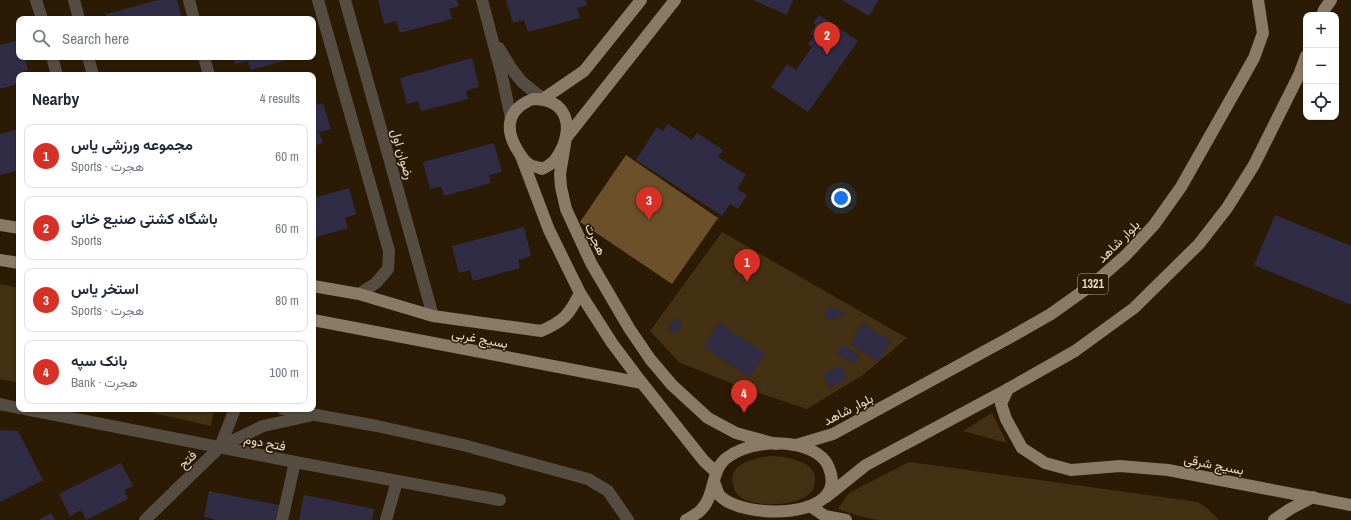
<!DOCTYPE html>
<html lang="en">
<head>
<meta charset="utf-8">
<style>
  :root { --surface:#fff; --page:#f2f2f3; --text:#1f2937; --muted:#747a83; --line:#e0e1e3; --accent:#d93025 }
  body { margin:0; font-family:"Archivo Narrow",Vazirmatn,sans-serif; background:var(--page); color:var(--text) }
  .controls { position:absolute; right:12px; top:12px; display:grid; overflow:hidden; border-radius:8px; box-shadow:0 1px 3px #0004 }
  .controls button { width:36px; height:36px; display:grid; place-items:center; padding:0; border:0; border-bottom:1px solid var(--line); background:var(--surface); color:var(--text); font:20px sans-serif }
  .you { position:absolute; left:841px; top:198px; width:14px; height:14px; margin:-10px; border:3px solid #fff; border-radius:50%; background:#1a73e8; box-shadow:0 0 0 6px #1a73e833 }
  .badge { display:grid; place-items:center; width:26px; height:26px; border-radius:50%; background:var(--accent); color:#fff; font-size:13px; font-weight:700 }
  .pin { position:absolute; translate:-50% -33px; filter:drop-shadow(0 1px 2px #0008) }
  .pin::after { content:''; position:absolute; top:21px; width:14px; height:12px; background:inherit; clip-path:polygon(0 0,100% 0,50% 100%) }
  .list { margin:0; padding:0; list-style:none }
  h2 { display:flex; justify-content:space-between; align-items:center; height:52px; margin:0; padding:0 16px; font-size:17px }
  h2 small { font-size:13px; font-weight:400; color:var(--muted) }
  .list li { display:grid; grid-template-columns:26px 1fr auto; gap:12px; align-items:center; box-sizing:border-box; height:64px; margin:0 8px 8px; padding:0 8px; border:1px solid var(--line); border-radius:8px }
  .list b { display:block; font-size:15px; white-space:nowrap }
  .list p { margin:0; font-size:13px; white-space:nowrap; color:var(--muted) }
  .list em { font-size:13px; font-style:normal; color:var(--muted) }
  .icon { flex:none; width:22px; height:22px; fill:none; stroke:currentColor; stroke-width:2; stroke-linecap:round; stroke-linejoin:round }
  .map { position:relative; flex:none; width:1351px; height:520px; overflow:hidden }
  .search { position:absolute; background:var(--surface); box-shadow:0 1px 3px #0004; left:16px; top:16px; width:300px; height:44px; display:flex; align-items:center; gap:10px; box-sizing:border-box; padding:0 14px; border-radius:8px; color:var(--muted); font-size:15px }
  .panel { position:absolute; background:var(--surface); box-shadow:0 1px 3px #0004; left:16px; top:72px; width:300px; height:340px; border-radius:8px }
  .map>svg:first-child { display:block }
  .green { fill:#443013 }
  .water { fill:#6c502a }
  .building { fill:#312c45 }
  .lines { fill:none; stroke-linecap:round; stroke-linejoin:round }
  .minor { stroke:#554d42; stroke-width:12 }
  .major { stroke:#8b7a65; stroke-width:12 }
  .labels { text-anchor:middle; stroke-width:3; stroke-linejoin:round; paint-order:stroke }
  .shield { fill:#2b1b04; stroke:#aea191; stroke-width:1 }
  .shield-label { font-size:12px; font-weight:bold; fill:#e6dbce }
  .street-label { font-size:13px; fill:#e6dbce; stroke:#2b1b04 }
</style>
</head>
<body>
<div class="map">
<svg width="1351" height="520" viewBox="0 0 1351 520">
  <rect width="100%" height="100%" fill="#2b1b04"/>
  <g class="green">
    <path d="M722,232L907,338L863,375L807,409L744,388L680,363L650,331Z"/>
    <path d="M0,284L19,288V383L0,379Z"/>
    <path d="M135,409H214L211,426Z"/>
    <path d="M992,413L1007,443L963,431Z"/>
    <path d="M772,456C786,457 813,460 815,478C815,482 814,486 813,490C809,494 806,497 801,499C786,506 751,507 738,495C735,492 734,489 733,485C727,463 757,457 772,456Z"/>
    <path d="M909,462L1198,502L1208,509L1219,520H877L855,515L838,509L849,493Z"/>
  </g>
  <path class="water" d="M626,155L718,218L672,284L580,222Z"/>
  <g class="building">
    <path d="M158,0H177L182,19H107L106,14Z"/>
    <path d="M378,0H457L459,6L449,9L452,19L400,33L396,21L384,24Z"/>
    <path d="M506,0H585L587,5L577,8L580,18L528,32L524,20L513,23Z"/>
    <path d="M753,0H793L787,15Z"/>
    <path d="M842,0H879L869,16Z"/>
    <path d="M819,15L858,41L808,112L771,87L787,64L796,70L812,47L808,44L814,36L810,34L816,25L813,23Z"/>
    <path d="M19,40V57H24L28,70L17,73L19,84L0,89V45Z"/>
    <path d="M233,57H297L251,70L248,61L235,64Z"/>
    <path d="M472,58L479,87L466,91L468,99L421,111L418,101L407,104L400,78Z"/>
    <path d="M323,103L331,129L319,132L323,143L313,146V106Z"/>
    <path d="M668,124L692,140L697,133L723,150L718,157L746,175L737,189L747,195L738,209L730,204L722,216L636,160L657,127L663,131Z"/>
    <path d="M19,129V170L0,175V134Z"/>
    <path d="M494,143L502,172L489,175L491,183L444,196L441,186L430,189L423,162Z"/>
    <path d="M349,188L356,214L345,218L348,228L313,238V198Z"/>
    <path d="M1275,215L1351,246V305L1254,265Z"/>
    <path d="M524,227L531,256L518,260L520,268L473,281L470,270L459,273L452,246Z"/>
    <path d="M830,306L844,313L841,318L836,316L833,321L824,316Z"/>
    <path d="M675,318L682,323L676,334L668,329Z"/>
    <path d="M719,323L765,353L749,377L704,347Z"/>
    <path d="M862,324L891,341L879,361L850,344Z"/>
    <path d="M843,345L859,355L854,364L837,353Z"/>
    <path d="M841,366L847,379L829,387L823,374Z"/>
    <path d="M0,430L18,431L43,480L0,502Z"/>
    <path d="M121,463L133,486L124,490L128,499L86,520L81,510L70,516L59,494Z"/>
    <path d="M209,491L279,505L276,520H214V519L204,517Z"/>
    <path d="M304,495L374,509L372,520H299Z"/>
    <path d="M51,513L55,520H39Z"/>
  </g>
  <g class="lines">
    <g class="minor">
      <path d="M36,0L42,19"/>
      <path d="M74,0L79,19"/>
      <path d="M189,0L194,19"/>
      <path d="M318,0L389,251L388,269L376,283L359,294"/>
      <path d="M345,0L433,316"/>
      <path d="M482,0L502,76L511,118"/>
      <path d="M499,48L511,68L522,82L543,99"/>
      <path d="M52,57L57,75"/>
      <path d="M88,57L93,75"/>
      <path d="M204,57L209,75"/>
      <path d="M0,404L19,408"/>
      <path d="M25,409L295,462L500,500"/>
      <path d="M283,409L377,426L463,445L588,479L608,491L628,520"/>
      <path d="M220,447L263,426L309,416"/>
      <path d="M145,520L220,447L235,409"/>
      <path d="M282,520L295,462"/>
      <path d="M386,520L397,481"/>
    </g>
    <g class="major">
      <path d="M675,0L566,138L560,174L561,187L566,209L591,263L629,328L650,359L672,385L708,418L736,433L776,444"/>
      <path d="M1322,15L1324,10L1331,0"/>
      <path d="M533,99C563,99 573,120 563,146C560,152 558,157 553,162C550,165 546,167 542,169C539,167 534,167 530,165C525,162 521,156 518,151C504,129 507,109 533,99Z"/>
      <path d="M543,99L584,71L641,0"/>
      <path d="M521,156L549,230L580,293L612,343L642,383L704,461L716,472"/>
      <path d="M0,225L19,228"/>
      <path d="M0,260L19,263"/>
      <path d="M313,286L359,294L433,316L541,331C564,321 569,315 580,293"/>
      <path d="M313,320L642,383"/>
      <path d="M1008,389L1001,404L1006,419L1022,448L1045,463L1071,470L1120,466L1168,470L1351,505"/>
      <path d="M796,445L833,434L1009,338L1051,314L1093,284L1125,256L1154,225L1181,187L1254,58L1263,33L1258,0"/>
      <path d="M826,497L866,465L1008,389L1075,351L1134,308L1199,244L1227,208L1254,165L1299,75L1306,56"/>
      <path d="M813,508L825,516L846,520"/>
      <path d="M686,520C691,517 697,514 701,510C716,495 710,469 728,457C746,444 774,441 795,445C809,448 824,454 829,468C850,520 744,520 720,496C717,492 716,486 714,482"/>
      <path d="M1274,520L1290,509L1313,497"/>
    </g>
  </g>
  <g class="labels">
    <rect class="shield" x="1078" y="274" width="30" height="20" rx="3"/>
    <g class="shield-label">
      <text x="1093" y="288">1321</text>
    </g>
    <g class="street-label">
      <text transform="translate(403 154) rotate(74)" y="5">رضوان اول</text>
      <text transform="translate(596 239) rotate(65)" y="5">هجرت</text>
      <text transform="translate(1118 241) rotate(-45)" y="5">بلوار شاهد</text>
      <text transform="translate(480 338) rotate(11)" y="5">بسیج غربی</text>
      <text transform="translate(848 409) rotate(-27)" y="5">بلوار شاهد</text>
      <text transform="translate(265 442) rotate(11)" y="5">فتح دوم</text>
      <text transform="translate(187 459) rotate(-44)" y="5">فتح</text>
      <text transform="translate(1214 464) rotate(11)" y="5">بسیج شرقی</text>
    </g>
  </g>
</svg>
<div class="controls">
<button>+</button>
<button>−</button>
<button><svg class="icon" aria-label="locate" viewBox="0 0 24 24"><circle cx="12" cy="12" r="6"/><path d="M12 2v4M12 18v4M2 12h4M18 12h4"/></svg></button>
</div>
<div class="you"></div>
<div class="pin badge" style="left:747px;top:282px">1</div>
<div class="pin badge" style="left:827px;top:55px">2</div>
<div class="pin badge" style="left:649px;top:220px">3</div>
<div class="pin badge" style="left:744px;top:413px">4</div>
<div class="search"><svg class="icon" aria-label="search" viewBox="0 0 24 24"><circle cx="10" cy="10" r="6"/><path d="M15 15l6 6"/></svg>Search here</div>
<section class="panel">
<h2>Nearby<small>4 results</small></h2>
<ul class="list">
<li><span class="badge">1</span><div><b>مجموعه ورزشی یاس</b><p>Sports · هجرت</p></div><em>60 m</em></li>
<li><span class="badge">2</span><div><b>باشگاه کشتی صنیع خانی</b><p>Sports</p></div><em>60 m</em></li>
<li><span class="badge">3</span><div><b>استخر یاس</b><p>Sports · هجرت</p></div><em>80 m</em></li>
<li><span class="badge">4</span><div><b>بانک سپه</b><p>Bank · هجرت</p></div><em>100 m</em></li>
</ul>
</section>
</div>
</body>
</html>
